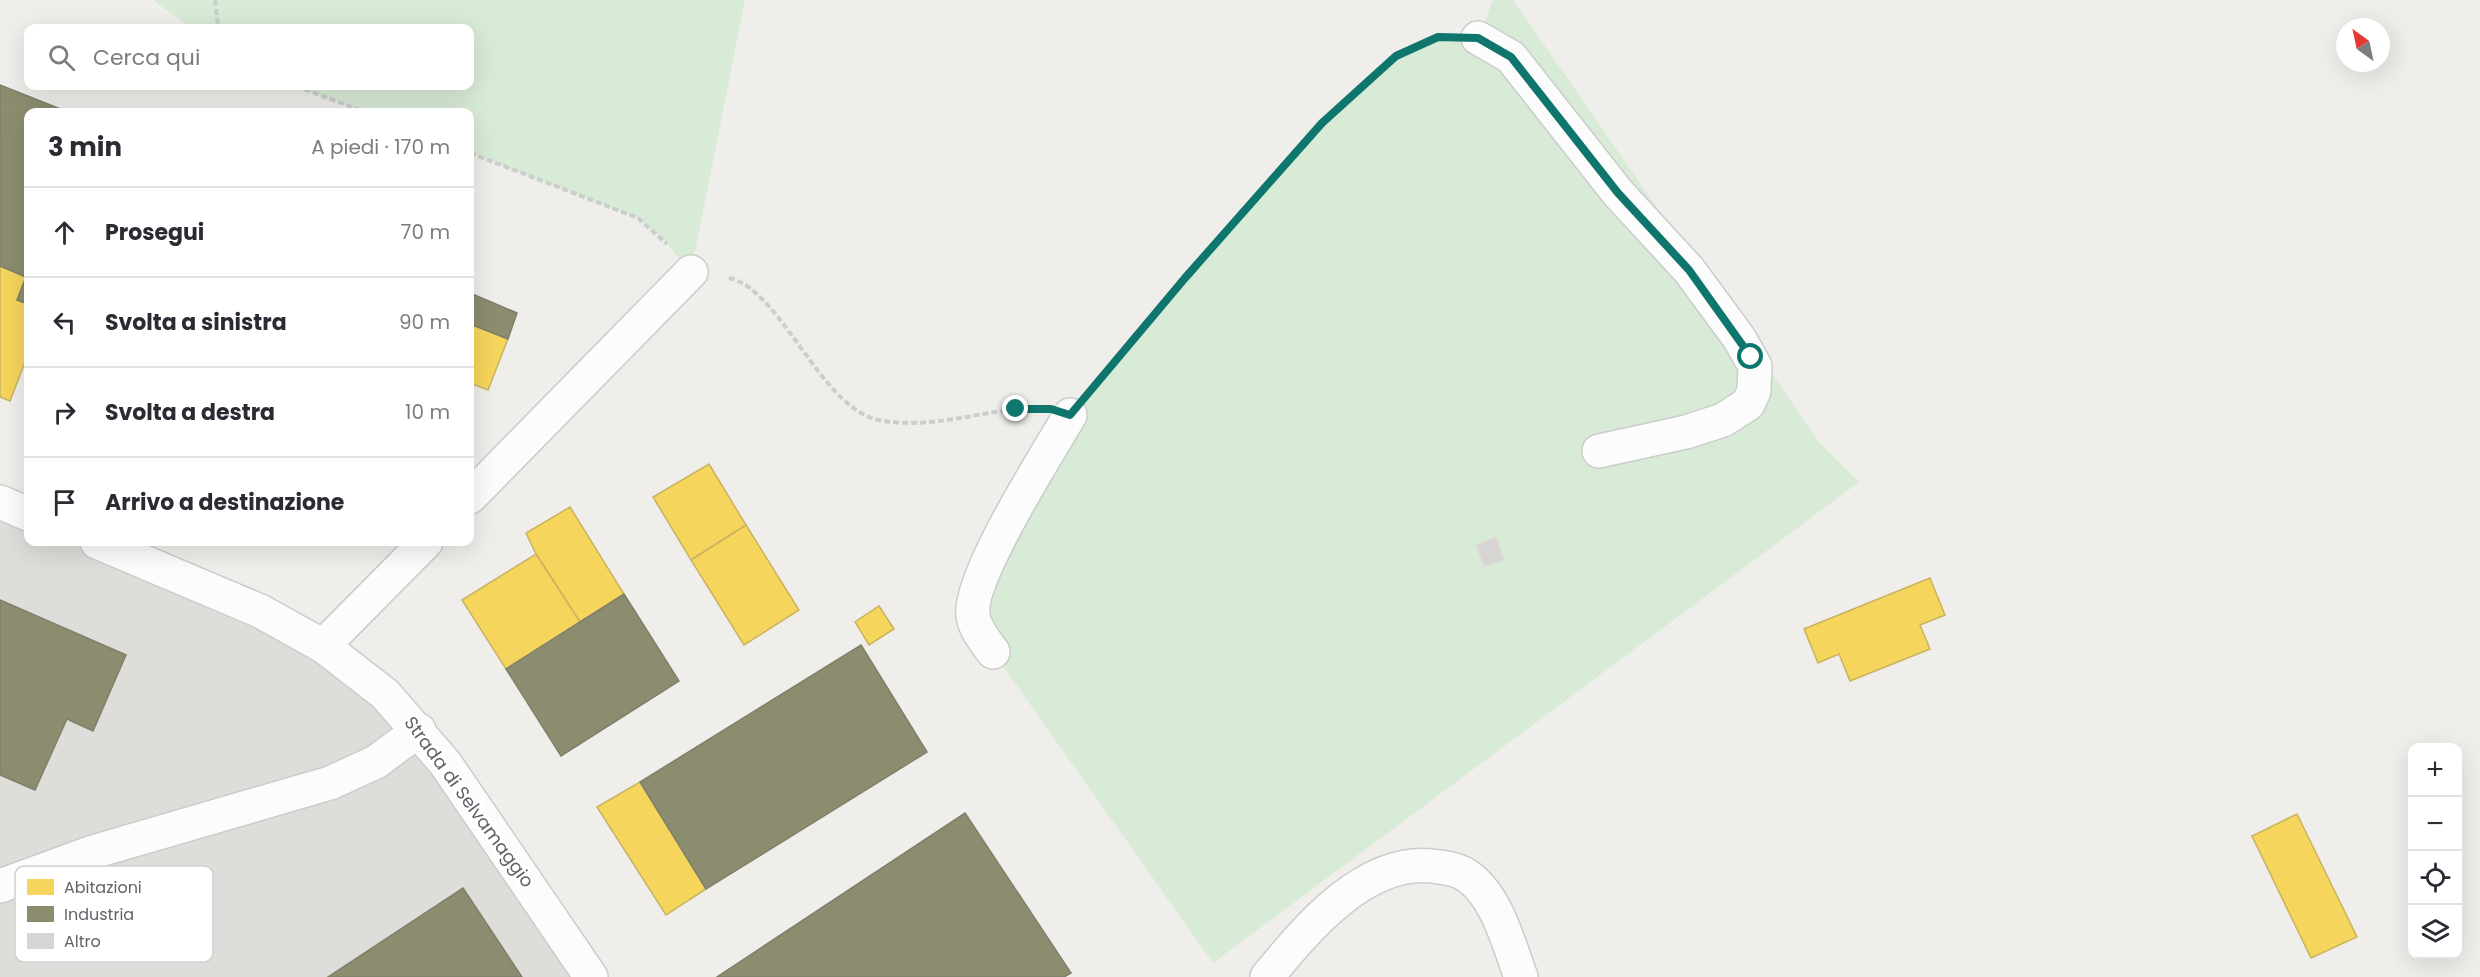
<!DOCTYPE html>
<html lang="it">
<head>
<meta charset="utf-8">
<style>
  :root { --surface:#fff; --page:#f2f2f3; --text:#2b2b33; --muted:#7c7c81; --line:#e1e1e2 }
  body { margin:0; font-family:Poppins,sans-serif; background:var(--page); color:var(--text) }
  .controls { position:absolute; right:18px; bottom:18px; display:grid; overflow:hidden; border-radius:12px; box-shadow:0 6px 24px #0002 }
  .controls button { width:54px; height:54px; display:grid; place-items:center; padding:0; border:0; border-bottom:2px solid var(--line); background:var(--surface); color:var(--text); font:30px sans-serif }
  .compass { position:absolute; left:2336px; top:18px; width:54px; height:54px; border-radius:50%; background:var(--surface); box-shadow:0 6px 24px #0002; rotate:327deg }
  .stop { position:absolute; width:18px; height:18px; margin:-14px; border:4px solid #0f766e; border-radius:50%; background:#fff }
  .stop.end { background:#0f766e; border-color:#fff; box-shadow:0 2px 6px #0008 }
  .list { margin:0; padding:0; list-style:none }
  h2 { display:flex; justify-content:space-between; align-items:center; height:78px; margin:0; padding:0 24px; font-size:26px }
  h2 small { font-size:20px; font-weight:400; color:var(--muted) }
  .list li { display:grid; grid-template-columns:39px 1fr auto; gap:18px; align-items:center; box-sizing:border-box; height:90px; padding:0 24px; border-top:2px solid var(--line) }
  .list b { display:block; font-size:22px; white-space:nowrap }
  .list em { font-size:20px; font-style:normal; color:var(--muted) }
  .icon { flex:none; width:33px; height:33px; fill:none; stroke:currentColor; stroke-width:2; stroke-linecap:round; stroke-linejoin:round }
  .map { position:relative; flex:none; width:2480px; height:977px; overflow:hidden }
  .search { position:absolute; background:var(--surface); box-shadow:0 6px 24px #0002; left:24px; top:24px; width:450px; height:66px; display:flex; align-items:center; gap:15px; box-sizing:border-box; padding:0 21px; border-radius:12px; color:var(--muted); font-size:22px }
  .panel { position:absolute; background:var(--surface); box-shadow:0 6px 24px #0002; left:24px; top:108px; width:450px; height:438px; border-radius:12px }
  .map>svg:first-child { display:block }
  .industrial { fill:#dfddda }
  .green { fill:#d8ebd6 }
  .homes { fill:#f6d55c; stroke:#c9b360; stroke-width:1.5 }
  .industry { fill:#8c8c6e; stroke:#7e806c; stroke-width:1.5 }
  .building { fill:#d6d5d3; stroke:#deddd9; stroke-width:1.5 }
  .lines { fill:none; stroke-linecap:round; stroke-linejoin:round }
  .minor-casing { stroke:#cbcccc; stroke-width:36 }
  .path { stroke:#cacfcc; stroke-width:4; stroke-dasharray:6 3; stroke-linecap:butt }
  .minor { stroke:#fdfcfc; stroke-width:33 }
  .route { stroke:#0f766e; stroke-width:8 }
  .labels { text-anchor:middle; stroke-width:6; stroke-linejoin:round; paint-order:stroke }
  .street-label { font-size:18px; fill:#5f6368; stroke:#fff }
  .key { fill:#fff; stroke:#cfd0d2; stroke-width:1.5 }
  .key-label { font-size:16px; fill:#5f6368 }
</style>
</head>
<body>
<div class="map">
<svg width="2480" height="977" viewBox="0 0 2480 977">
  <rect width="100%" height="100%" fill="#efeeea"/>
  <path class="industrial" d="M0,502L28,514V542H97L351,666L591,977H0Z"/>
  <g class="green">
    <path d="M153,0H745L691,272L662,238L638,218L470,153V112H365L296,86H470V28H191Z"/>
    <path d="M1493,0H1513L1820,443L1859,482L1213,963L993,652L973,602L1070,415L1185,278L1322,123L1396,56L1439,37L1478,38Z"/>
  </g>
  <g class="homes">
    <path d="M0,266L26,277L17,300L28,304V354L10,401L0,397Z"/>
    <path d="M470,324L508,339L488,390L470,383Z"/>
    <path d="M709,464L746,525L691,560L653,497Z"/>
    <path d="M570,507L624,594L580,622L536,554L526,533Z"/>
    <path d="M746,525L799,610L744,645L691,560Z"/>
    <path d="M536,554L580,622L506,669L462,600Z"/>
    <path d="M1930,578L1945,615L1920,625L1930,649L1850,681L1839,654L1818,663L1804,629Z"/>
    <path d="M879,606L894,629L869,645L855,622Z"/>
    <path d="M640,782L706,889L666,915L597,807Z"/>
    <path d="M2297,814L2357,937L2311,958L2252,836Z"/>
  </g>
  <g class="industry">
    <path d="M0,85L68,112H28V304L17,300L26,277L0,266Z"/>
    <path d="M470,293L517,313L508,339L470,324Z"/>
    <path d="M624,594L679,681L561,756L506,669Z"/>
    <path d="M0,600L126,655L93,731L67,719L35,790L0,775Z"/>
    <path d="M861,645L927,752L706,889L640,782Z"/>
    <path d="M965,813L1071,973L1064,977H717Z"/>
    <path d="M463,888L522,977H328Z"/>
  </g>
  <path class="building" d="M1496,537L1504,560L1484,567L1476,545Z"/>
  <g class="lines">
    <g class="minor-casing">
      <g id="minor">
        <path d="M1478,38L1511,57L1618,193L1689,270L1739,338L1755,366L1754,391L1748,404L1723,420L1686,432L1599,451"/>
        <path d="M470,497L691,272"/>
        <path d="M0,502L28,514"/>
        <path d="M97,542L260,611L323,646L385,694L445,763L591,977"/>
        <path d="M323,646L426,542"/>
        <path d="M993,652C985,641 975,629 973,616C967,579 1048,453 1070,415"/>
        <path d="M0,886L93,852L330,783L376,762L419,730"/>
        <path d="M1267,977C1307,928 1368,854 1439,867C1449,868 1460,870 1469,877C1498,899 1509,945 1521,977"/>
      </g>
    </g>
    <g class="path">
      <path d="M215,0L218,28"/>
      <path d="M296,86L365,112"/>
      <path d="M470,153L638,218L667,244"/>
      <path d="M729,278C781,289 821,409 879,420C930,430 979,411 1029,408"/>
      <path d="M1095,387C1154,320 1210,250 1270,183C1313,134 1376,54 1440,37"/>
    </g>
    <use href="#minor" class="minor"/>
  </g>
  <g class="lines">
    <path class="route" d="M1016,409H1051L1070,415L1185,278L1322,123L1396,56L1438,37L1478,38L1511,57L1618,193L1689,270L1751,357"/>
  </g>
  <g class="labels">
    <g class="street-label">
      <text transform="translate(469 802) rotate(54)" y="6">Strada di Selvamaggio</text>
    </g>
  </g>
  <rect x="15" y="866" width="198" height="96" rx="9" class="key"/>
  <rect x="27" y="879" width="27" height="16" fill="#f6d55c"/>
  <rect x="27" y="906" width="27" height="16" fill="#8c8c6e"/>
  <rect x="27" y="933" width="27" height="16" fill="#d6d5d3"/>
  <g class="key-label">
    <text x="64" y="893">Abitazioni</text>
    <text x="64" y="920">Industria</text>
    <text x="64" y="947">Altro</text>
  </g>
</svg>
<div class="controls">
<button>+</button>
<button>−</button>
<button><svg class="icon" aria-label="locate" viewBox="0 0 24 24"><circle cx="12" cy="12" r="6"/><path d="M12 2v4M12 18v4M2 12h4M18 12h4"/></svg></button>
<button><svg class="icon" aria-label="layers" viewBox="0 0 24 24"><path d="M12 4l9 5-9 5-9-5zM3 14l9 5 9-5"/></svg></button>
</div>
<svg class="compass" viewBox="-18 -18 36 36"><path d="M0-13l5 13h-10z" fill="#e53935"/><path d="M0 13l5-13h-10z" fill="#7c7c81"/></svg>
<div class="stop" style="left:1751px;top:357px"></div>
<div class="stop end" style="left:1016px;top:409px"></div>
<div class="search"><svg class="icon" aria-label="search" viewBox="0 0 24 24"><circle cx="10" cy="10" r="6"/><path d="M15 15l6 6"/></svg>Cerca qui</div>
<section class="panel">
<h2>3 min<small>A piedi · 170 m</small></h2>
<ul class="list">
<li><svg class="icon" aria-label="ahead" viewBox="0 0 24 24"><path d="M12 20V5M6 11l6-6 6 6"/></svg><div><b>Prosegui</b></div><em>70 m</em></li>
<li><svg class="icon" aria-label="left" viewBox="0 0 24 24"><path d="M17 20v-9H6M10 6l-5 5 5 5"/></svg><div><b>Svolta a sinistra</b></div><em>90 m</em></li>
<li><svg class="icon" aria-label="right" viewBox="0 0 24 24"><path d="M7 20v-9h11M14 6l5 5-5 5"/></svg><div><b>Svolta a destra</b></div><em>10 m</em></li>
<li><svg class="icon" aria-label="arrive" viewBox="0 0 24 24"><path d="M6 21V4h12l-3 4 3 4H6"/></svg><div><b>Arrivo a destinazione</b></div></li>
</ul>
</section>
</div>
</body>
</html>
